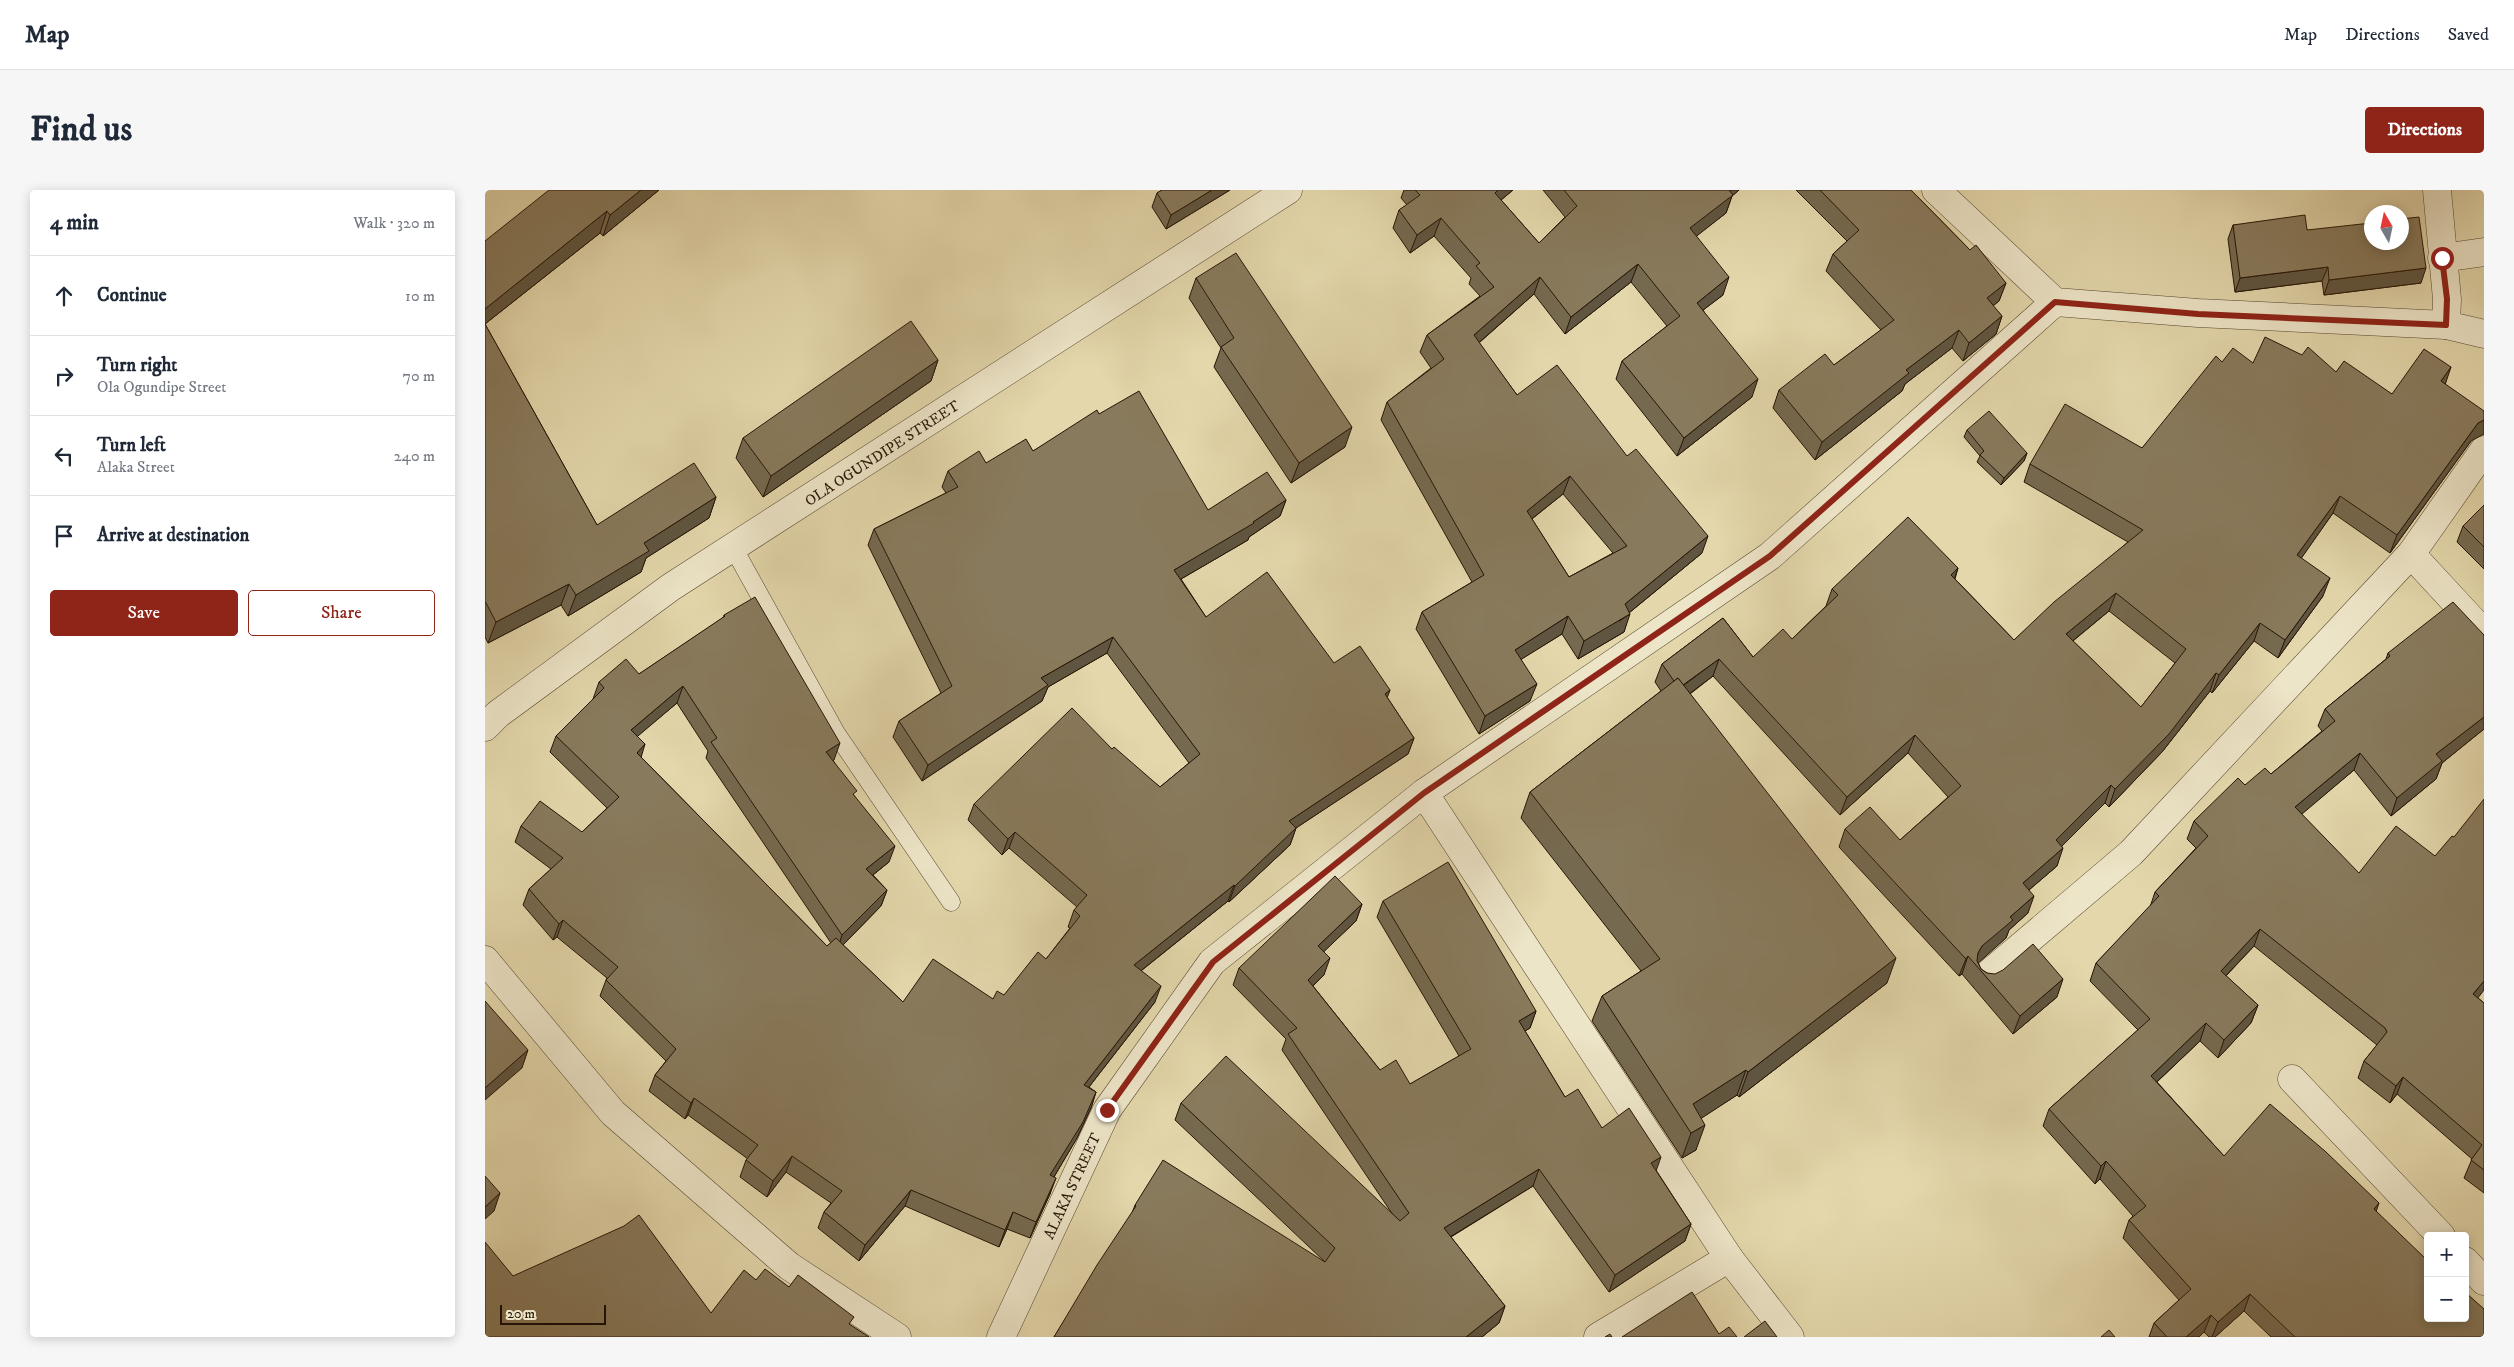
<!DOCTYPE html>
<html lang="en">
<head>
<meta charset="utf-8">
<style>
  :root { --surface:#fff; --page:#f6f6f7; --text:#1f2937; --muted:#747a83; --line:#e0e1e3; --accent:#8f2418 }
  body { margin:0; font-family:"IM FELL DW Pica",serif; background:var(--page); color:var(--text) }
  .controls { position:absolute; right:15px; bottom:15px; display:grid; overflow:hidden; border-radius:5px; box-shadow:0 2px 12px #0003 }
  .controls button { width:45px; height:45px; display:grid; place-items:center; padding:0; border:0; border-bottom:1px solid var(--line); background:var(--surface); color:var(--text); font:25px sans-serif }
  .compass { position:absolute; left:1879px; top:15px; width:45px; height:45px; border-radius:50%; background:var(--surface); box-shadow:0 2px 12px #0003; rotate:351deg }
  .scale { position:absolute; left:15px; bottom:12px; width:106px; box-sizing:border-box; padding-left:5px; border:2px solid #261506; border-top:0; font-size:14px; line-height:18px; white-space:nowrap; color:#261506; -webkit-text-stroke:4px #ede5c8; paint-order:stroke }
  .stop { position:absolute; width:15px; height:15px; margin:-11px; border:4px solid #8f2418; border-radius:50%; background:#fff }
  .stop.end { background:#8f2418; border-color:#fff; box-shadow:0 1px 5px #0008 }
  .list { margin:0; padding:0; list-style:none }
  h2 { display:flex; justify-content:space-between; align-items:center; height:65px; margin:0; padding:0 20px; font-size:21px }
  h2 small { font-size:16px; font-weight:400; color:var(--muted) }
  .list li { display:grid; grid-template-columns:32px 1fr auto; gap:15px; align-items:center; box-sizing:border-box; height:80px; padding:0 20px; border-top:1px solid var(--line) }
  .list b { display:block; font-size:19px; white-space:nowrap }
  .list p { margin:0; font-size:16px; white-space:nowrap; color:var(--muted) }
  .list em { font-size:16px; font-style:normal; color:var(--muted) }
  .actions { display:flex; gap:10px; padding:15px 20px }
  .actions a { flex:1; padding:11px 0; border:1px solid var(--accent); border-radius:5px; text-align:center; font-size:18px; color:var(--accent) }
  .actions .main { background:var(--accent); color:#fff }
  .icon { flex:none; width:28px; height:28px; fill:none; stroke:currentColor; stroke-width:2; stroke-linecap:round; stroke-linejoin:round }
  .map { position:relative; flex:none; width:1999px; height:1147px; overflow:hidden; border-radius:5px }
  header { display:flex; align-items:center; gap:30px; box-sizing:border-box; height:70px; padding:0 25px; background:var(--surface); border-bottom:1px solid var(--line) }
  header strong { font-size:24px }
  nav { display:flex; gap:28px; margin-inline-start:auto; font-size:18px }
  .intro { display:flex; align-items:center; justify-content:space-between; box-sizing:border-box; height:120px; padding:0 30px }
  h1 { margin:0; font-size:35px }
  .button { padding:12px 22px; border-radius:5px; background:var(--accent); color:#fff; font-size:18px; font-weight:700 }
  main { display:flex; gap:30px; padding:0 30px }
  aside { flex:1; background:var(--surface); border-radius:5px; box-shadow:0 2px 12px #0003 }
  .map>svg:first-child { display:block }
  .lines { fill:none; stroke-linecap:round; stroke-linejoin:round }
  .lane-casing { stroke:#55462f; stroke-width:19 }
  .street-casing { stroke:#55462f; stroke-width:29 }
  .lane { stroke:#ede5c8; stroke-width:18 }
  .street { stroke:#ede5c8; stroke-width:28 }
  .wall { fill:#75694f; stroke:#261506; fill-rule:evenodd }
  .shaded-wall { fill:#5f5540; stroke:#261506 }
  .building { fill:#887a5c; stroke:#261506; fill-rule:evenodd }
  .route { stroke:#8f2418; stroke-width:6 }
  .labels { text-anchor:middle; stroke-width:4; stroke-linejoin:round; paint-order:stroke }
  .street-label { font-size:15px; fill:#261506; stroke:#ede5c8 }
</style>
</head>
<body>
<header>
<strong>Map</strong>
<nav><a>Map</a><a>Directions</a><a>Saved</a></nav>
</header>
<div class="intro"><h1>Find us</h1><a class="button">Directions</a></div>
<main>
<aside>
<h2>4 min<small>Walk · 320 m</small></h2>
<ul class="list">
<li><svg class="icon" aria-label="ahead" viewBox="0 0 24 24"><path d="M12 20V5M6 11l6-6 6 6"/></svg><div><b>Continue</b></div><em>10 m</em></li>
<li><svg class="icon" aria-label="right" viewBox="0 0 24 24"><path d="M7 20v-9h11M14 6l5 5-5 5"/></svg><div><b>Turn right</b><p>Ola Ogundipe Street</p></div><em>70 m</em></li>
<li><svg class="icon" aria-label="left" viewBox="0 0 24 24"><path d="M17 20v-9H6M10 6l-5 5 5 5"/></svg><div><b>Turn left</b><p>Alaka Street</p></div><em>240 m</em></li>
<li><svg class="icon" aria-label="arrive" viewBox="0 0 24 24"><path d="M6 21V4h12l-3 4 3 4H6"/></svg><div><b>Arrive at destination</b></div></li>
</ul>
<div class="actions"><a class="main">Save</a><a>Share</a></div>
</aside>
<div class="map">
<svg width="1999" height="1147" viewBox="0 0 1999 1147">
  <rect width="100%" height="100%" fill="#e3d7ab"/>
  <filter id="stains"><feTurbulence type="fractalNoise" baseFrequency=".004" numOctaves="4"/><feColorMatrix values="0 0 0 0 .2 0 0 0 0 .09 0 0 0 0 .02 0 0 0 .5 -.17"/></filter>
  <radialGradient id="worn" r=".72"><stop offset=".6" stop-color="#630" stop-opacity="0"/><stop offset="1" stop-color="#630" stop-opacity=".3"/></radialGradient>
  <g class="lines">
    <g class="lane-casing">
      <path id="lane" d="M249,359L351,543L466,712"/>
    </g>
    <g class="street-casing">
      <g id="street">
        <path d="M1451,0L1570,112L1713,123L1961,135L1999,144"/>
        <path d="M1952,0L1962,109L1961,135"/>
        <path d="M1957,68L1999,62"/>
        <path d="M1926,364L1999,443"/>
        <path d="M0,537L13,524L186,397L803,0"/>
        <path d="M939,603L1244,1068L1305,1147"/>
        <path d="M0,770L128,923L304,1076L412,1147"/>
        <path d="M1501,786L1646,663L1926,364L1999,260"/>
        <path d="M1807,889L1956,1046"/>
        <path d="M1980,1071L1999,1091"/>
        <path d="M516,1147L622,920L727,772L939,603L1285,366L1570,112"/>
        <path d="M1113,1147L1244,1068"/>
      </g>
    </g>
    <use href="#lane" class="lane"/>
    <use href="#street" class="street"/>
  </g>
  <g class="wall">
    <path d="M64,0H174L118,46L115,43L0,134Z"/>
    <path d="M677,0H745L681,39L667,17L672,3Z"/>
    <path d="M919,0H1028L1016,10L1054,53L1080,27L1058,0H1254L1247,6L1241,23L1211,46L1238,105L1218,120L1267,207L1192,266L1131,189L1137,171L1182,136L1146,92L1080,144L1049,104L994,153L1032,205L1217,363L1144,423L1139,442L1093,469L1077,444L1036,469L1045,511L994,544L931,439L937,422L987,392L896,230L902,212L946,178L935,162L942,145L995,106L984,94L986,88L949,46L925,63L908,38L914,20L922,15L916,8ZM1078,304L1128,363L1084,387L1047,329Z"/>
    <path d="M1311,0H1426L1485,60L1521,93L1514,111L1508,116L1517,126L1511,144L1478,171L1467,158L1420,194L1417,201L1330,270L1288,218L1294,200L1349,175L1396,140L1341,81L1348,64L1362,51Z"/>
    <path d="M1748,35L1822,40L1936,93L1839,105L1837,91L1750,102L1743,49Z"/>
    <path d="M711,88L860,257L806,293L729,177L736,158L704,108Z"/>
    <path d="M0,134L112,335L231,307L224,328L161,368L156,382L83,426L76,415L3,453L0,447Z"/>
    <path d="M453,170L446,191L278,307L251,268L258,248Z"/>
    <path d="M1737,172L1768,173L1851,182L1907,204L1960,194L1986,251L1905,363L1848,323L1816,368L1838,406L1793,468L1769,451L1727,503L1725,501L1677,562L1624,617L1620,613L1577,656L1572,676L1544,700L1543,723L1524,740L1521,748L1493,772L1496,779L1502,783L1572,807L1528,844L1477,784L1474,786L1354,657L1360,639L1415,650L1463,607L1423,563L1355,625L1228,486L1205,504L1402,793L1254,907L1252,905L1216,928L1211,960L1197,968L1107,831L1117,806L1156,781L1036,628L1045,602L1176,501L1170,492L1177,474L1238,428L1268,467L1307,449L1341,416L1347,399L1473,378L1470,389L1529,450L1643,352L1539,292L1545,274L1657,258ZM1624,421L1690,473L1656,517L1588,451Z"/>
    <path d="M614,224L723,320L801,310L795,326L764,347L763,350L696,389L721,427L849,473L905,500L902,507L929,548L923,564L811,638L805,655L744,712L743,711L656,781L670,812L604,897L611,902L606,918L592,948L569,987L565,1004L545,1048L522,1039L514,1057L420,1016L374,1071L333,1038L339,1022L346,1013L301,982L282,1007L255,987L261,970L263,969L203,925L200,929L164,901L170,885L181,871L115,806L121,790L122,788L72,747L68,750L38,715L44,699L66,679L30,652L36,636L97,642L122,618L65,562L71,546L108,509L114,492L154,484L238,428L239,425L349,570H348L370,607L404,672L388,685L402,700L396,716L358,755L418,812L508,809L519,805L561,769L585,738L583,737L589,720L592,717L524,658L517,665L483,630L489,614L627,559L675,597L704,573L622,463L563,497L557,511L437,591L408,547L414,531L456,503L383,355L389,339L461,303L457,297L463,281L501,273L548,261ZM192,513L223,561L221,568L346,753L342,756L156,567L152,546Z"/>
    <path d="M1482,240L1542,263L1539,271L1516,295L1492,272L1495,266L1479,247Z"/>
    <path d="M1999,315V379L1972,352L1978,336Z"/>
    <path d="M1999,445V539L1957,573L1951,589L1906,626L1869,580L1816,624L1993,808L1999,813V1003L1979,988L1987,969L1912,904L1905,913L1873,888L1879,871L1892,855L1769,756L1741,786L1773,815L1766,833L1733,868L1715,851L1672,892L1739,966L1891,1021L1999,1147H1786L1759,1121L1730,1147H1724L1719,1142L1714,1147H1664L1669,1133L1694,1110L1638,1048L1644,1030L1648,1026L1615,989L1610,994L1558,936L1564,919L1653,840L1605,791L1611,773L1665,717L1670,702L1711,658L1702,649L1709,631L1760,595L1786,584L1837,541L1833,536L1840,519L1901,469L1903,463Z"/>
    <path d="M898,711L1051,821L1045,838L1040,841L1080,907L1117,938L1171,980L1206,1034L1200,1051L1124,1102L1048,996L966,1047L1020,1116L1014,1133L997,1147H569L647,1023L650,1015L840,1072L690,930L696,913L908,1025L797,860L801,849L748,795L754,778L877,714L871,731L839,761V785L828,796L895,880L925,894L974,866L892,727Z"/>
  </g>
  <g class="shaded-wall">
    <path d="M156,0H174L118,46L125,25Z"/>
    <path d="M727,0H745L681,39L686,25Z"/>
    <path d="M1013,0H1028L1003,21L1010,3Z"/>
    <path d="M1241,0H1254L1247,6L1241,23L1199,56L1205,38Z"/>
    <path d="M122,21L115,43L0,134V119Z"/>
    <path d="M956,28L949,46L925,63L932,45Z"/>
    <path d="M1153,74L1146,92L1080,144L1086,127Z"/>
    <path d="M1843,77L1837,91L1750,102L1755,88Z"/>
    <path d="M1941,78L1936,93L1839,105L1844,90Z"/>
    <path d="M1055,87L1049,104L982,163L989,145Z"/>
    <path d="M1244,87L1238,105L1205,130L1212,113Z"/>
    <path d="M1521,93L1514,111L1496,125L1502,108Z"/>
    <path d="M1517,126L1511,144L1478,171L1484,153Z"/>
    <path d="M1474,140L1467,158L1420,194L1417,201L1330,270L1337,252L1421,180Z"/>
    <path d="M453,170L446,191L278,307L286,286Z"/>
    <path d="M1966,177L1960,195L1956,191Z"/>
    <path d="M1273,189L1267,207L1192,266L1199,248Z"/>
    <path d="M1999,230V244L1986,251L1905,363L1912,345L1993,233Z"/>
    <path d="M867,237L860,257L806,293L814,273Z"/>
    <path d="M1542,263L1539,271L1516,295L1519,288Z"/>
    <path d="M1085,286L1078,304L1035,338L1042,321Z"/>
    <path d="M1855,306L1848,323L1806,383L1812,365Z"/>
    <path d="M231,307L224,328L161,368L156,382L83,426L91,405L159,353Z"/>
    <path d="M801,310L795,326L764,347L763,350L684,396L689,380L768,332Z"/>
    <path d="M1223,346L1217,363L1134,431L1145,424L1139,442L1093,469L1099,451L1140,414Z"/>
    <path d="M1473,378L1467,396L1466,385Z"/>
    <path d="M1845,388L1838,406L1793,468L1800,450Z"/>
    <path d="M84,394L76,415L3,453L11,432Z"/>
    <path d="M1631,403L1624,421L1574,462L1581,444Z"/>
    <path d="M1083,426L1077,444L1024,477L1030,460Z"/>
    <path d="M1775,433L1769,451L1727,503L1734,485Z"/>
    <path d="M628,447L622,463L563,497L557,511L437,591L443,575L556,488Z"/>
    <path d="M1234,469L1228,486L1188,516L1195,498Z"/>
    <path d="M1731,483L1725,501L1677,562L1624,617L1630,599Z"/>
    <path d="M1052,494L1045,511L994,544L1000,526Z"/>
    <path d="M198,496L192,513L140,557L146,540Z"/>
    <path d="M905,500L899,516L900,504Z"/>
    <path d="M1999,527V539L1957,573L1951,589L1906,626L1912,608L1951,564Z"/>
    <path d="M1430,545L1423,563L1355,625L1362,607Z"/>
    <path d="M929,548L923,564L811,638L805,655L744,712L750,696L804,631Z"/>
    <path d="M355,553L349,570L335,578L341,562Z"/>
    <path d="M160,554L155,571L152,563Z"/>
    <path d="M1875,563L1869,580L1804,635L1810,617Z"/>
    <path d="M1626,595L1620,613L1565,668L1571,650Z"/>
    <path d="M530,642L524,658L517,665L523,649Z"/>
    <path d="M410,656L404,672L375,695L381,679Z"/>
    <path d="M1578,658L1572,676L1531,711L1538,693Z"/>
    <path d="M749,695L743,711L643,791L649,775Z"/>
    <path d="M402,700L396,716L352,761L357,745Z"/>
    <path d="M1549,706L1543,723L1524,740L1521,748L1491,775L1493,763L1497,756L1525,727Z"/>
    <path d="M877,714L871,731L827,773L833,756Z"/>
    <path d="M78,730L72,747L68,750L74,734Z"/>
    <path d="M1775,739L1769,756L1729,798L1736,781Z"/>
    <path d="M1483,766L1477,784L1474,786L1481,769Z"/>
    <path d="M845,768L839,785L816,807L823,790Z"/>
    <path d="M1411,768L1402,793L1254,907L1263,882Z"/>
    <path d="M1578,789L1572,807L1528,844L1535,826Z"/>
    <path d="M1999,791V800L1982,822L1988,804Z"/>
    <path d="M676,796L670,812L593,911L599,895Z"/>
    <path d="M1773,815L1766,833L1733,868L1739,850Z"/>
    <path d="M1051,821L1045,838L1028,848L1034,831Z"/>
    <path d="M1721,833L1715,851L1660,903L1666,886Z"/>
    <path d="M43,860L37,878L0,910V898Z"/>
    <path d="M1261,880L1252,905L1203,937L1208,914Z"/>
    <path d="M1918,887L1912,904L1905,913L1911,896Z"/>
    <path d="M611,902L606,918L592,948L560,1002L565,985Z"/>
    <path d="M209,908L203,925L200,929L206,913Z"/>
    <path d="M1220,935L1211,960L1197,968L1206,943Z"/>
    <path d="M307,966L301,982L282,1007L288,991Z"/>
    <path d="M1176,967L1170,984L1166,973Z"/>
    <path d="M1621,971L1615,989L1610,994L1616,976Z"/>
    <path d="M1054,979L1048,996L952,1055L959,1038Z"/>
    <path d="M571,988L565,1004L545,1048L551,1032Z"/>
    <path d="M426,1000L420,1016L374,1071L380,1055Z"/>
    <path d="M15,1003L9,1021L0,1029V1017Z"/>
    <path d="M1894,1013L1888,1031L1889,1019Z"/>
    <path d="M528,1022L522,1039L514,1057L520,1040Z"/>
    <path d="M1206,1034L1200,1051L1124,1102L1130,1085Z"/>
    <path d="M1765,1104L1759,1121L1730,1147H1727L1733,1132Z"/>
    <path d="M1020,1116L1014,1133L997,1147H981Z"/>
    <path d="M1726,1125L1719,1142L1714,1147H1701Z"/>
  </g>
  <g class="building">
    <path d="M64,0H156L125,25L122,21L0,119V51Z"/>
    <path d="M677,0H727L686,25L672,3Z"/>
    <path d="M930,0H1013L1010,3L1054,53L1092,16L1079,0H1244L1248,5L1205,38L1244,87L1212,113L1273,189L1199,248L1137,171L1195,126L1153,74L1086,127L1055,87L989,145L1032,205L1072,175L1142,266L1151,259L1223,346L1140,414L1145,424L1099,451L1083,426L1030,460L1052,494L1000,526L937,422L999,385L902,212L959,169L942,145L1009,97L991,76L995,73L956,28L932,45L914,20L935,5ZM1085,286L1142,356L1084,387L1042,321Z"/>
    <path d="M1335,0H1426L1485,60L1491,55L1521,93L1502,108L1517,126L1484,153L1474,140L1421,180L1424,183L1337,252L1294,200L1340,164L1349,175L1409,130L1348,64L1374,40Z"/>
    <path d="M1820,25L1822,40L1886,33V52H1916V29L1934,27L1941,78L1844,90L1843,77L1755,88L1748,35Z"/>
    <path d="M751,63L867,237L814,273L736,157L749,148L711,88Z"/>
    <path d="M426,131L453,170L286,286L258,248Z"/>
    <path d="M0,134L112,335L209,273L231,307L159,353L164,361L91,405L84,394L11,432L0,411Z"/>
    <path d="M1780,147L1817,165L1823,157L1851,182L1859,171L1907,204L1939,159L1966,177L1956,191L1999,221V230L1993,233L1912,345L1855,306L1812,365L1845,388L1800,450L1775,433L1734,485L1731,483L1684,544L1630,599L1626,595L1571,650L1578,658L1538,693L1549,706L1525,727L1528,730L1497,756L1493,763L1492,771L1496,779L1502,783L1510,784L1518,780L1548,754L1578,789L1535,826L1483,766L1481,769L1360,639L1385,617L1415,650L1476,596L1430,545L1362,607L1234,469L1198,495L1193,488L1189,491L1177,474L1238,428L1268,467L1298,439L1307,449L1353,405L1347,399L1423,327L1473,378L1466,385L1529,450L1569,412L1658,340L1545,274L1580,214L1657,258L1731,166L1737,172L1748,158L1768,173ZM1631,403L1701,459L1656,517L1581,444Z"/>
    <path d="M654,201L723,320L782,282L801,310L768,332L769,333L689,380L721,427L782,382L849,473L875,456L905,500L900,504L929,548L804,631L811,638L750,696L749,695L649,775L676,796L599,895L611,902L598,932L565,985L571,988L551,1032L528,1022L520,1040L426,1000L380,1055L339,1022L357,1001L307,966L288,991L261,970L273,955L209,908L206,913L170,885L191,859L121,790L133,777L78,730L74,734L44,699L78,668L36,636L55,611L97,642L134,607L71,546L119,498L114,492L141,469L154,484L240,426L239,425L270,407L355,553L341,562L372,601L368,604L410,656L381,679L402,700L357,745L226,552L232,548L198,496L146,540L160,554L152,563L342,756L351,748L418,812L448,769L508,809L512,801L519,805L553,762L561,769L595,726L589,720L602,705L530,642L523,649L489,614L587,518L627,559L629,557L675,597L715,564L628,447L556,488L563,495L443,575L414,531L467,496L389,339L473,297L463,281L494,261L501,273L541,249L548,261L612,220L614,224Z"/>
    <path d="M1504,221L1542,263L1519,288L1495,265L1499,261L1482,240Z"/>
    <path d="M1999,315V357L1978,336Z"/>
    <path d="M1968,412L1999,445V527L1951,564L1957,571L1912,608L1875,563L1810,617L1874,683L1911,636L1950,666L1967,646L1969,647L1999,609V791L1988,804L1999,813V980L1986,970L1997,955L1918,887L1911,896L1879,871L1902,842L1900,838L1775,739L1736,781L1773,815L1739,850L1721,833L1666,886L1739,966L1785,914L1841,962L1894,1013L1889,1019L1943,1071V1128H1980V1102L1999,1119V1147H1810L1765,1104L1733,1132L1726,1125L1701,1147H1682L1669,1133L1706,1099L1644,1030L1661,1016L1621,971L1616,976L1564,919L1665,829L1611,773L1674,706L1670,702L1723,646L1709,631L1753,588L1760,595L1780,578L1786,584L1850,531L1840,519L1905,466L1903,463Z"/>
    <path d="M1193,488L1411,768L1263,882L1261,880L1208,914L1220,935L1206,943L1117,806L1175,769L1045,602Z"/>
    <path d="M963,672L1051,821L1034,831L1080,907L1093,899L1117,938L1144,918L1176,967L1166,973L1206,1034L1130,1085L1054,979L959,1038L1020,1116L981,1147H569L612,1075L651,1016L650,1015L678,970L840,1072L850,1058L696,913L741,866L915,1031L924,1023L803,844L812,838L754,778L850,686L877,714L833,756L845,768L823,790L895,880L911,870L925,894L986,859L898,711Z"/>
    <path d="M0,811L43,860L0,898Z"/>
    <path d="M0,986L15,1003L0,1017Z"/>
    <path d="M154,1025L226,1123L259,1080L271,1090L280,1079L304,1097L313,1085L369,1127L364,1134L384,1147H0V1052L28,1086L139,1036Z"/>
    <path d="M1207,1102L1234,1144L1244,1137L1252,1147H1137Z"/>
    <path d="M1280,1131L1292,1147H1259Z"/>
    <path d="M1624,1140L1630,1147H1616Z"/>
    <path d="M1125,1144L1127,1147H1120Z"/>
  </g>
  <g class="lines">
    <path class="route" d="M622,920L728,772L939,603L1285,366L1570,112L1713,124L1961,135L1962,109L1957,68"/>
  </g>
  <g class="labels">
    <g class="street-label">
      <text transform="translate(397 263) rotate(-33)" y="5">OLA OGUNDIPE STREET</text>
      <text transform="translate(587 996) rotate(-65)" y="5">ALAKA STREET</text>
    </g>
  </g>
  <rect width="100%" height="100%" filter="url(#stains)"/>
  <rect width="100%" height="100%" fill="url(#worn)"/>
</svg>
<div class="controls">
<button>+</button>
<button>−</button>
</div>
<svg class="compass" viewBox="-18 -18 36 36"><path d="M0-13l5 13h-10z" fill="#e53935"/><path d="M0 13l5-13h-10z" fill="#747a83"/></svg>
<div class="scale">20 m</div>
<div class="stop" style="left:1957px;top:68px"></div>
<div class="stop end" style="left:622px;top:920px"></div>
</div>
</main>
</body>
</html>
